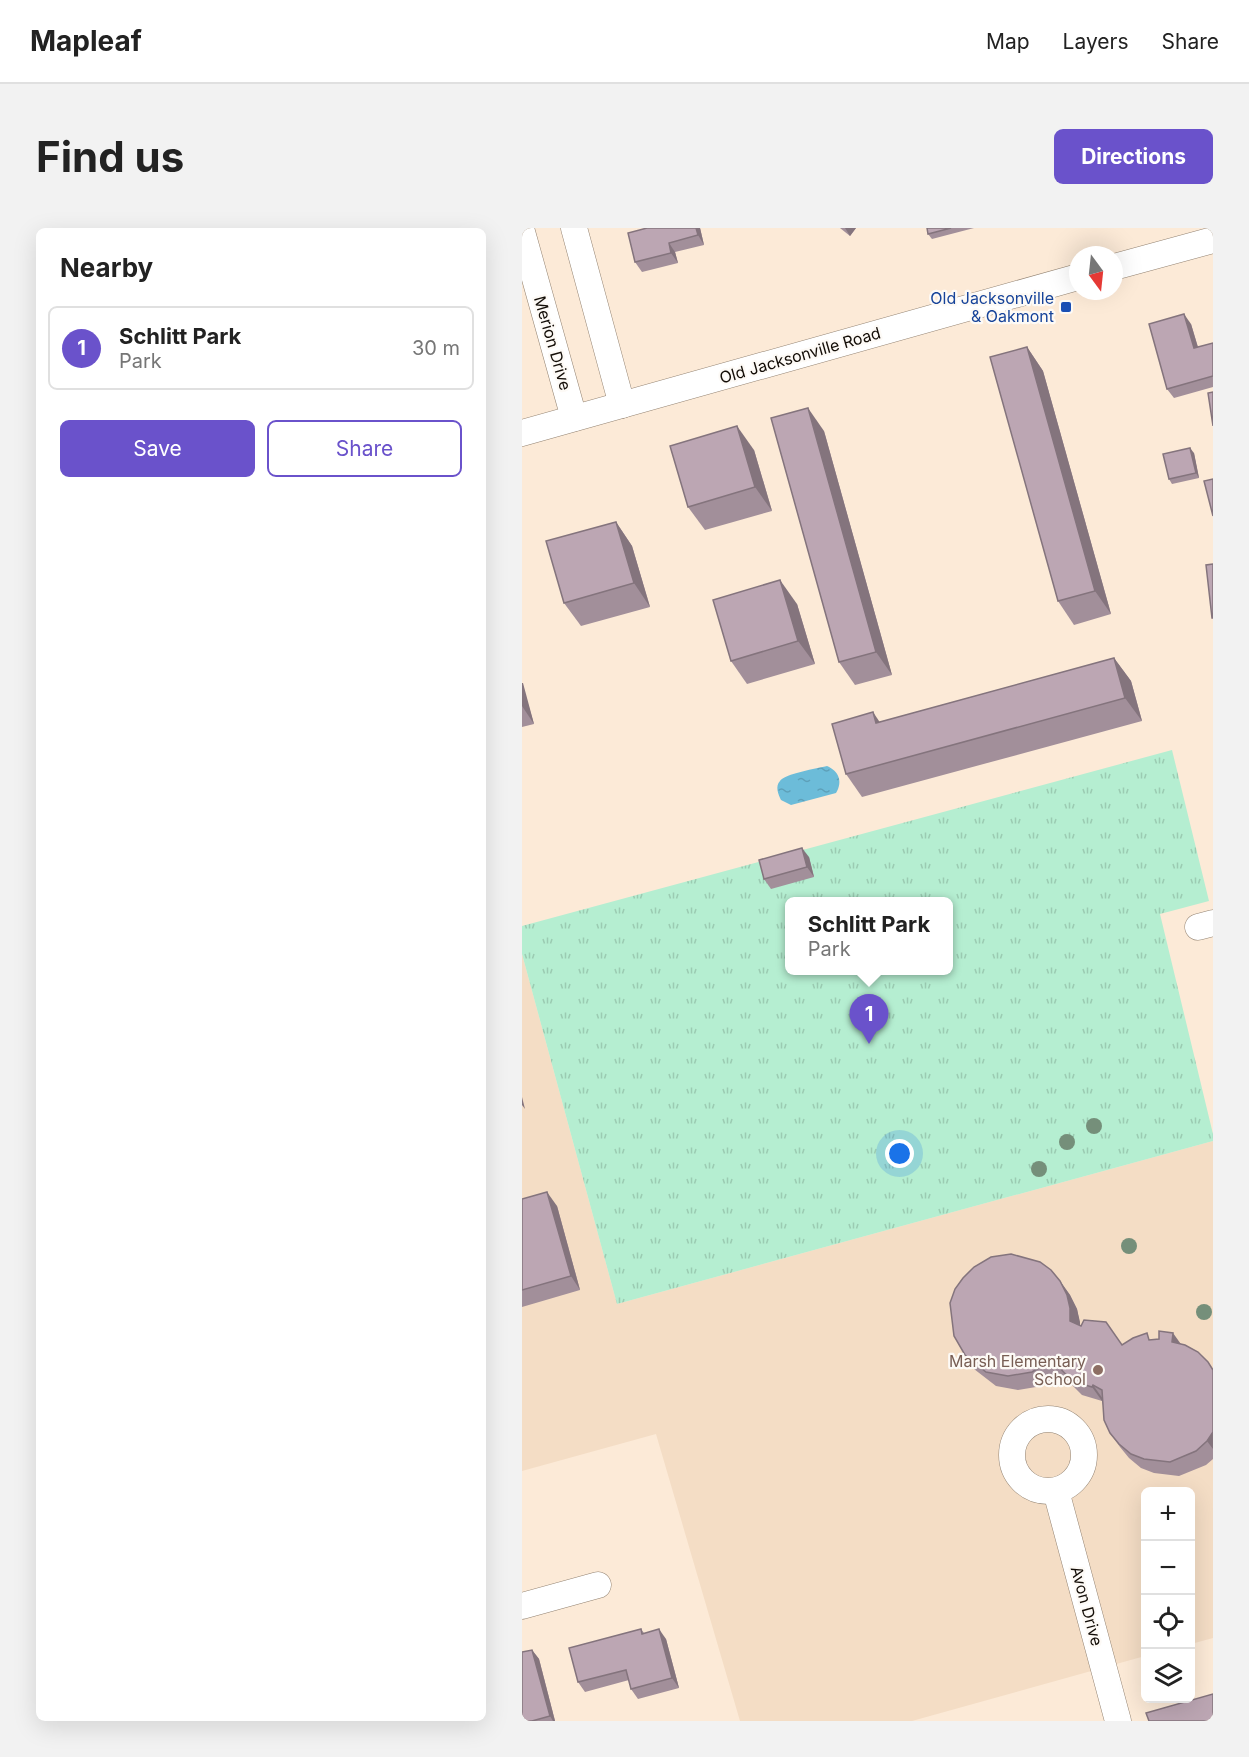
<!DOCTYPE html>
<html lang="en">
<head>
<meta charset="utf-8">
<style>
  :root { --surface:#fff; --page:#f2f2f2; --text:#222; --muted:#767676; --line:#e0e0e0; --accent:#6a52cb }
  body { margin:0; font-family:Inter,sans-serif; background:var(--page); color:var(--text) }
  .controls { position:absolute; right:18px; bottom:18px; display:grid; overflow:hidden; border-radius:9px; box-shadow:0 6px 24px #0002 }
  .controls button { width:54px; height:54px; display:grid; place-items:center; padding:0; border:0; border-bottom:2px solid var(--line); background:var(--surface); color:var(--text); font:30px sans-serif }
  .compass { position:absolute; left:547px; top:18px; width:54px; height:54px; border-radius:50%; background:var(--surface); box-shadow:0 6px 24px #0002; rotate:165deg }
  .you { position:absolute; left:378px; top:926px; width:21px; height:21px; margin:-15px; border:4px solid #fff; border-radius:50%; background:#1a73e8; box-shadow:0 0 0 9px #1a73e833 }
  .badge { display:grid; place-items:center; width:39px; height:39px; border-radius:50%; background:var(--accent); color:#fff; font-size:20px; font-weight:700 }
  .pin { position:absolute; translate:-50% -50px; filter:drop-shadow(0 2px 3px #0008) }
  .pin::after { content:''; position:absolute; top:32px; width:21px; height:18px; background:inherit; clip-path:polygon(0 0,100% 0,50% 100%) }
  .popup { position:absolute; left:263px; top:669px; width:168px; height:78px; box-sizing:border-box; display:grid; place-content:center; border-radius:9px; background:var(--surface); filter:drop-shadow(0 2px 4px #0005); font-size:20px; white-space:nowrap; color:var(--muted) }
  .popup b { font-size:22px; color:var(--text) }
  .popup::after { content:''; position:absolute; left:50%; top:100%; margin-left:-12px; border:12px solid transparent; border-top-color:var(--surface) }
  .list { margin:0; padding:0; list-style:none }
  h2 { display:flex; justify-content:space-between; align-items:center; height:78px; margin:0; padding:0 24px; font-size:26px }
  h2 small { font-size:20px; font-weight:400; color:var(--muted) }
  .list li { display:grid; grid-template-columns:39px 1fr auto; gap:18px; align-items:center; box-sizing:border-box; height:84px; margin:0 12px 12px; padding:0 12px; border:2px solid var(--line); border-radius:9px }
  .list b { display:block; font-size:22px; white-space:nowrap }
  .list p { margin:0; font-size:20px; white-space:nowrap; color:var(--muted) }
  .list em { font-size:20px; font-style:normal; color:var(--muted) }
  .actions { display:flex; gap:12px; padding:18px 24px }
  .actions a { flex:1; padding:14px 0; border:2px solid var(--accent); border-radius:9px; text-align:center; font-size:21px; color:var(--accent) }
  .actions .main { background:var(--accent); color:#fff }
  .icon { flex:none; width:33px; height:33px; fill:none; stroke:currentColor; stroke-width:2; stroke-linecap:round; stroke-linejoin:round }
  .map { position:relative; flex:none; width:691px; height:1493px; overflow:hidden; border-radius:9px }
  header { display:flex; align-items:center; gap:36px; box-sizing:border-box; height:84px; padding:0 30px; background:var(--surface); border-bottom:2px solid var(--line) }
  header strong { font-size:28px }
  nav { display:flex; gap:33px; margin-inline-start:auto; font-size:21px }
  .intro { display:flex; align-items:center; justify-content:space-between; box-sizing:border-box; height:144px; padding:0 36px }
  h1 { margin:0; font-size:42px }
  .button { padding:15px 27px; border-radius:9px; background:var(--accent); color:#fff; font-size:21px; font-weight:700 }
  main { display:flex; gap:36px; padding:0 36px }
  aside { flex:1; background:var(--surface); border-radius:9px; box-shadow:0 6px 24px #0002 }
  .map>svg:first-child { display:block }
  .built { fill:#f4ddc5 }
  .park { fill:url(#park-tufts); fill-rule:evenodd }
  .water { fill:url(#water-ripples) }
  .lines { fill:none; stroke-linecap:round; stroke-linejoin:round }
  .minor-casing { stroke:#938372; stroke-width:27 }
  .minor { stroke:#fff; stroke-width:26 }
  .tree { fill:#758f7a }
  .wall { fill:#a28f9a }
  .shaded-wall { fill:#84747d }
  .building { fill:#bca6b3; stroke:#84747d; stroke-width:1.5 }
  .transit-dot { fill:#1a4fb4; stroke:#fdfaf6; stroke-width:2 }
  .education-dot { fill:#8d6e63; stroke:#fdfaf6; stroke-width:2 }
  .labels { text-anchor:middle; stroke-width:4.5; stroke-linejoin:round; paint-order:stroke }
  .transit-label { font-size:16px; fill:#164399; stroke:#fdfaf6; text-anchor:end }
  .street-label { font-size:16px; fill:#130d07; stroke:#fdfaf6 }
  .education-label { font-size:16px; fill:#785e54; stroke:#fdfaf6; text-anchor:end }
</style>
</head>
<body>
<header>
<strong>Mapleaf</strong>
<nav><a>Map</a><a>Layers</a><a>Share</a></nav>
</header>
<div class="intro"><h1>Find us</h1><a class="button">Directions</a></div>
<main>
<aside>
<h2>Nearby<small></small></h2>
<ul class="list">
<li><span class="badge">1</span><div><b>Schlitt Park</b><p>Park</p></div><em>30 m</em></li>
</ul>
<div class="actions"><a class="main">Save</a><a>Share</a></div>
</aside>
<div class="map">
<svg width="691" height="1493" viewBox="0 0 691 1493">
  <defs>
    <pattern id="park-tufts" width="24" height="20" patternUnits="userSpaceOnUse" patternTransform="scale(1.5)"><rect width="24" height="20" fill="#b5eed1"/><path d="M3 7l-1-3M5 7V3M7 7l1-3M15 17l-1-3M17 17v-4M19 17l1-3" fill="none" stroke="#9bcbb2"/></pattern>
    <pattern id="water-ripples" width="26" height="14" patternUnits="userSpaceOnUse" patternTransform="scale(1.5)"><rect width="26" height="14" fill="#6cbcd9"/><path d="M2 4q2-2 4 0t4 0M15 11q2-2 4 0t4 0" fill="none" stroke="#5da0b9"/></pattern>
  </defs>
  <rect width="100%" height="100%" fill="#fcead7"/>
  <path class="built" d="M0,726L95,1076L691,913V1410L669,1416L668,1264H624L623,1428L390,1493H218L134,1206L0,1243Z"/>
  <path class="park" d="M650,522L687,673L638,686L691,906V913L95,1076L0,726V698ZM268,674H427V742H268Z"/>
  <path class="water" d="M305,538C317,543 321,554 314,565L269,577L259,572C256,566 253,558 258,553C262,546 296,540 305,538Z"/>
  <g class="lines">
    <g class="minor-casing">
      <g id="minor">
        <path d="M52,0L100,177"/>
        <path d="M0,4L52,190"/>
        <path d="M592,39L691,12"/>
        <path d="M0,205L556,49"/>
        <path d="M676,699L691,695"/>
        <circle cx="526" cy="1227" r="36"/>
        <path d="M534,1263L596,1493"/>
        <path d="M0,1378L76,1357"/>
      </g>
    </g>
    <use href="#minor" class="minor"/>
  </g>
  <g class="tree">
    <circle cx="572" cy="898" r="8"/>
    <circle cx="545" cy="914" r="8"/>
    <circle cx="517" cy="941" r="8"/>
    <circle cx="607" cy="1018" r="8"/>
    <circle cx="682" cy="1084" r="8"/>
  </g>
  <g class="wall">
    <path d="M178,0L182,17L153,24L156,35L120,44L113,34L106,5Z"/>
    <path d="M318,0H334L328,8Z"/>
    <path d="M405,0H452L410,11L406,6Z"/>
    <path d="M669,96L676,119L691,115V159L652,170L645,161Z"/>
    <path d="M505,119L521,143L589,386L552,397L536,373Z"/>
    <path d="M302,203L370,447L333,457L317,434Z"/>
    <path d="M232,222L250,283L183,302L166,279Z"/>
    <path d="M672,225L677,250L650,256L647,251Z"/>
    <path d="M94,294L110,318L128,379L59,398L42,375Z"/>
    <path d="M275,376L293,436L225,456L209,433Z"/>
    <path d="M592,430L609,453L620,493L340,569L324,546L358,494Z"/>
    <path d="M0,455L12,496L0,499Z"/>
    <path d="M287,629L292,649L249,661L242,651Z"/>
    <path d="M0,971L35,978L58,1062L0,1079Z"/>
    <path d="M538,1053L548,1067L555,1081L558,1097L600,1117L630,1112L660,1116L691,1141V1231L684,1237L657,1248L632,1245L619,1240L607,1230L598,1219L588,1205L580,1173L560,1167L545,1152L537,1147L520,1158L496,1162L474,1158L452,1141L443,1127Z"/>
    <path d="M119,1401L122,1405L144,1411L157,1460L116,1471L109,1461L107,1452L63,1464L56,1454Z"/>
    <path d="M10,1422L17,1431L33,1493H0Z"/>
  </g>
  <g class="shaded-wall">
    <path d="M174,0H178L182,17L176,7Z"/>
    <path d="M323,0H334L328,8Z"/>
    <path d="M147,15L153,24L156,35L149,25Z"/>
    <path d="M662,86L669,96L679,130L672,120Z"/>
    <path d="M505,119L521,143L589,386L573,363Z"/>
    <path d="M286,180L302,203L370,447L354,424Z"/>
    <path d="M215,198L232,222L250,283L233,259Z"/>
    <path d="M668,220L672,225L677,250L674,245Z"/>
    <path d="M94,294L110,318L128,379L112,355Z"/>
    <path d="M258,352L275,376L293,436L276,413Z"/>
    <path d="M592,430L609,453L620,493L603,470Z"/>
    <path d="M0,455H1L12,496L0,478Z"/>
    <path d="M351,484L367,508L354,495Z"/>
    <path d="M280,620L287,629L292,649L285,639Z"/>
    <path d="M0,869L3,881L0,877Z"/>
    <path d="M25,964L35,978L58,1062L49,1048Z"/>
    <path d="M538,1053L548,1067L555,1081L558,1094V1106L548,1093Z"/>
    <path d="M651,1105L661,1119L650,1114Z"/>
    <path d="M571,1157L581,1171L580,1173L570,1159Z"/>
    <path d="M691,1204V1221L685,1213Z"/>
    <path d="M137,1401L144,1411L157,1460L150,1450Z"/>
    <path d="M10,1422L17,1431L33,1493H31L28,1488Z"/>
  </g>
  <g class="building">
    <path d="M125,0H174L176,7L147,15L149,25L113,34L106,5Z"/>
    <path d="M405,0H429L406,6Z"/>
    <path d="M662,86L672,120L691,115V148L645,161L627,96Z"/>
    <path d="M505,119L573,363L536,373L468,129Z"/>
    <path d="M691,164V198L686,165Z"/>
    <path d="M286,180L354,424L317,434L249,190Z"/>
    <path d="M215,198L233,259L166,279L148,218Z"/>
    <path d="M668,220L674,245L647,251L641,226Z"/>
    <path d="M691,251V288L682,253Z"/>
    <path d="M94,294L112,355L42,375L24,313Z"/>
    <path d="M691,336V390H690L684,337Z"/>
    <path d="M258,352L276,413L209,433L191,372Z"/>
    <path d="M592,430L603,470L324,546L310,496L351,484L354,495Z"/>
    <path d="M280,620L285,639L242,651L237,632Z"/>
    <path d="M25,964L49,1048L0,1062V971Z"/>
    <path d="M489,1026L518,1034L529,1042L538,1053L545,1067L548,1080V1093L559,1098L562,1092L584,1094L600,1117L611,1110L625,1105L627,1112L637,1111V1103L651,1105L650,1114L663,1117L676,1124L686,1134L691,1142V1204L685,1213L674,1223L648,1234L622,1231L609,1226L597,1216L588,1205L582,1192L580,1162L571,1157L570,1159L550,1153L536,1138L528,1133L510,1144L486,1148L464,1144L443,1127L432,1108L428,1075L433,1061L441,1050L452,1039L469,1029Z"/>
    <path d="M119,1401L120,1406L137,1401L150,1450L109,1461L104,1442L56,1454L47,1420Z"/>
    <path d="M10,1422L28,1488L10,1493H0V1424Z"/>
    <path d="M691,1466V1493H627L624,1485Z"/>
  </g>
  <rect class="transit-dot" x="538" y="73" width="12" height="12" rx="3"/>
  <circle class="education-dot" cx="576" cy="1142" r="6"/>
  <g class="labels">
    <g class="transit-label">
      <text x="532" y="76">Old Jacksonville<tspan x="532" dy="18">&amp; Oakmont</tspan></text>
    </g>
    <g class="street-label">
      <text transform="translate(31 115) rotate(74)" y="6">Merion Drive</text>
      <text transform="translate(278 127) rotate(-16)" y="6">Old Jacksonville Road</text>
      <text transform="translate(565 1378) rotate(75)" y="6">Avon Drive</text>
    </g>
    <g class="education-label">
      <text x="564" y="1139">Marsh Elementary<tspan x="564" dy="18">School</tspan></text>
    </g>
  </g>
</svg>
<div class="controls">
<button>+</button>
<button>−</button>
<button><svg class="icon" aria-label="locate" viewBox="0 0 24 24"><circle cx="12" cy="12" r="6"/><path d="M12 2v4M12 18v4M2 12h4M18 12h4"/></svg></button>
<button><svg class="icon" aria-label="layers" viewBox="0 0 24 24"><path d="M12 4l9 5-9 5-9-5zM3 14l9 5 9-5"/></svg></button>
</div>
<svg class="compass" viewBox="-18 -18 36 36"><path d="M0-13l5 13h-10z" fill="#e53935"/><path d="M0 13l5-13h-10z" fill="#767676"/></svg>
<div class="you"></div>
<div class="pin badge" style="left:347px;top:816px">1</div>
<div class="popup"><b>Schlitt Park</b>Park</div>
</div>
</main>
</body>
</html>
